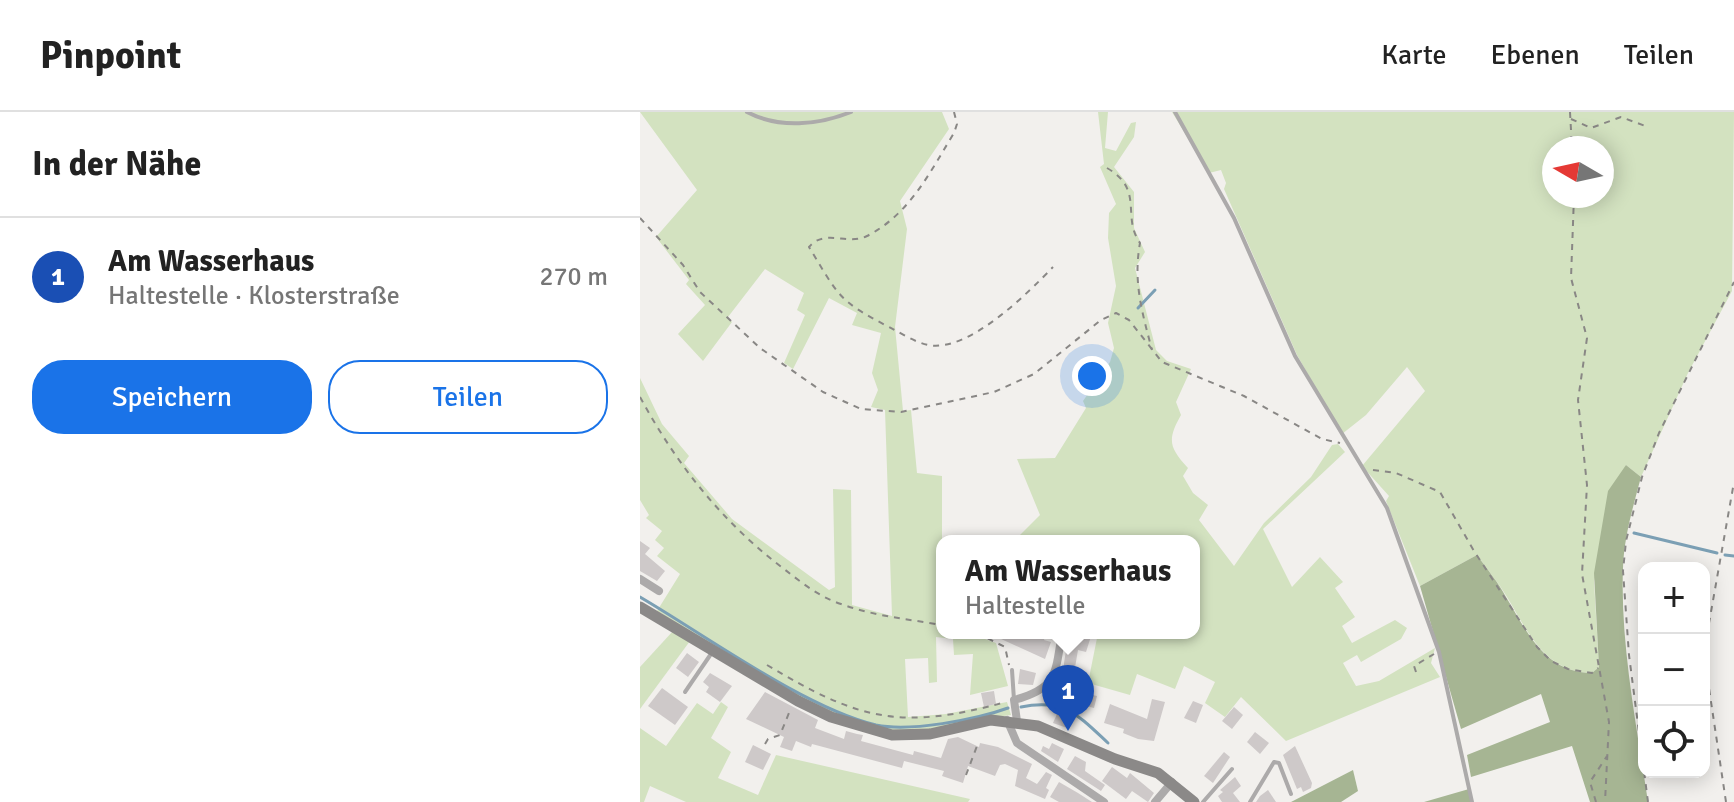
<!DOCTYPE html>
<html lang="de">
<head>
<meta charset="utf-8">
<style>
  :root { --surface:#fff; --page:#f6f6f6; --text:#222; --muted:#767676; --line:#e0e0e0; --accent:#1a73e8 }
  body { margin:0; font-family:Signika,sans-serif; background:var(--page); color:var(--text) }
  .controls { position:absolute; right:24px; bottom:24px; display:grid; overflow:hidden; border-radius:16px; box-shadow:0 4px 20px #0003 }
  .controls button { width:72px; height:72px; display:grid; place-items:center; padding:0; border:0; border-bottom:2px solid var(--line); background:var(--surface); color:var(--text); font:40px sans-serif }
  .compass { position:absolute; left:902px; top:24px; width:72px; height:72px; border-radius:50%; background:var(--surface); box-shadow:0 4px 20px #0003; rotate:279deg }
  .you { position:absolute; left:452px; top:264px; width:28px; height:28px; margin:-20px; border:6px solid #fff; border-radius:50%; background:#1a73e8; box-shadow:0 0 0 12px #1a73e833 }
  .badge { display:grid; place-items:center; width:52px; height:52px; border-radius:50%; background:var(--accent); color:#fff; font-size:26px; font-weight:700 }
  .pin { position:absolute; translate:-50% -66px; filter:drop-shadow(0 2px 4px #0008) }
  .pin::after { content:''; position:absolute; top:42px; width:28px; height:24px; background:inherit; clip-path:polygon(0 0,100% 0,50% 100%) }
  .popup { position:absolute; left:296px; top:423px; width:264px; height:104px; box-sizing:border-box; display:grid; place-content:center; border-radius:16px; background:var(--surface); filter:drop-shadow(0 2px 6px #0005); font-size:26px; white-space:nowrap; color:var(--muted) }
  .popup b { font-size:30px; color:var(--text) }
  .popup::after { content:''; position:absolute; left:50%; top:100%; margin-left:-16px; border:16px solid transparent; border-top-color:var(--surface) }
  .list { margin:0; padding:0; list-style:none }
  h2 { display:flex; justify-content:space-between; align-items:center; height:104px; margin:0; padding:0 32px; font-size:34px }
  h2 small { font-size:26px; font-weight:400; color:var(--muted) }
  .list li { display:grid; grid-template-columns:52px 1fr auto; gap:24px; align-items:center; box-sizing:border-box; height:120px; padding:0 32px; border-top:2px solid var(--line) }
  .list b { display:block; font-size:30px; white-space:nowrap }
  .list p { margin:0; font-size:26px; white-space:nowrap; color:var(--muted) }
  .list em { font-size:26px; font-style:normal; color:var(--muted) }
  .actions { display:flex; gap:16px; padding:24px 32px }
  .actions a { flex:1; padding:18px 0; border:2px solid var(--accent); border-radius:32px; text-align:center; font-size:28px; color:var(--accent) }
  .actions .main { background:var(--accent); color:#fff }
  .icon { flex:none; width:44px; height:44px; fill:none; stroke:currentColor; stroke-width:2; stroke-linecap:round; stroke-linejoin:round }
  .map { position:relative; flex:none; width:1094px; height:690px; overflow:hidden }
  header { display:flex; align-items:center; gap:48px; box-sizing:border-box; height:112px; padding:0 40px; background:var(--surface); border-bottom:2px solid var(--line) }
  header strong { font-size:38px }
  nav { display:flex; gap:44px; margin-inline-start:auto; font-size:28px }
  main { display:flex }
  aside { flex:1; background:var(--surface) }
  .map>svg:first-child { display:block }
  .green { fill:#d3e2c0; fill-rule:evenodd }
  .forest { fill:#a6b593 }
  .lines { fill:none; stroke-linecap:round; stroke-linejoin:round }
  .stream { stroke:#7b9fb4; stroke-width:3 }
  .building { fill:#cec9c9 }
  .path { stroke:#898785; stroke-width:2; stroke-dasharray:6 6; stroke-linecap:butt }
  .lane { stroke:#acaaaa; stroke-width:4 }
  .street { stroke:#acaaaa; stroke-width:8 }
  .secondary { stroke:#8b8988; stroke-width:11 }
</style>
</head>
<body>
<header>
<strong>Pinpoint</strong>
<nav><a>Karte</a><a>Ebenen</a><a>Teilen</a></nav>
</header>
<main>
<aside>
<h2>In der Nähe<small></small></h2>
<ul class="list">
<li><span class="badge" style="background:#1a4fb4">1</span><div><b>Am Wasserhaus</b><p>Haltestelle · Klosterstraße</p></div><em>270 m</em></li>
</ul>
<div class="actions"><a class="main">Speichern</a><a>Teilen</a></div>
</aside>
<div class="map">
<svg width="1094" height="690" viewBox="0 0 1094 690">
  <rect width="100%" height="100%" fill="#f2f0ed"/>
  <g class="green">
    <path d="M0,0H302L309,17L260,89L267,117L255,215L263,299L271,298L277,361L302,364V521H329L356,531L368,574L330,583L333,542L314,543L313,527L296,525L297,570L289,571L288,546L265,547L268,605L306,602L367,590L371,603C337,607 302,618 268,619C190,621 82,539 17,499L40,462L17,444L24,436L15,428L22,419L6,406L9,403L0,388V266L22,312L49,344L44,351L92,407L189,478L195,475L193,377L211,378L212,493L252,504L245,298L231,295L238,278L232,261L241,221L212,213L217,201L189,186L153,257L144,251L165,203L157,198L164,181L125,157L88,205L92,210L63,249L38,222L65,193L46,172L49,168L16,125L57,78Z"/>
    <path d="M458,0H468L465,36L476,39L491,11L496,10L494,25L474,55L494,80V116L505,140L495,156L516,238L527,249L551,257L536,290L541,303C527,328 529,335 548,356L543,364L553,381L568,393L559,408L594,454L624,411L671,365L692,333L698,332L705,340L623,417L652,475L680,445L703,470L695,476L715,505L702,514L712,531L755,508L767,516L761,527L721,550L717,543L703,551L716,574L739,569L795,536L791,551L800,565L646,629L601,585L585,605L565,591L575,570L544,554L535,577L497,562L490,583L448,571L458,521H554V429H418L403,425L402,429H374L400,403L377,347L415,346L446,296L443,289L470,250L474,236L468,211L476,174L468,126L469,101L476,92L460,55L464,52Z"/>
    <path d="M532,0H1094L1092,179L1048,261L1001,365L986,353L954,469L959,555L952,561C905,560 888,520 867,485C858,470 847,457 837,443L780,474L746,389L749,384L722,354L785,279L767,255L726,303L702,322L657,243L584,77L586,71L581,58L569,61ZM914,36H962V84H914Z"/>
    <path d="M33,519L50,529L0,597V555Z"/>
    <path d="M81,590L88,595L71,626L91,640L78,666L118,683L136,643L330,687L328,690H46L10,674L4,690H0V616L26,634L57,591L73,602Z"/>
  </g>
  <g class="forest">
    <path d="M986,353L1001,365C993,395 984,425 983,456C980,531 997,616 1008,690H950L932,634L831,665L827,643L910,610L901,582L821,617L780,474L837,443C847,457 858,470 866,485C887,520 905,561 952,561L959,555L954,461L968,379Z"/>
    <path d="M713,658L718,679L701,690H651Z"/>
    <path d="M829,677L831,690H783H784Z"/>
  </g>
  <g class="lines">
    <g class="stream">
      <path d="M498,196L515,178"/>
      <path d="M994,421L1077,441"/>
      <path d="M1085,443L1094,444"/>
      <path d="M0,485C65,523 165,596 236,613C270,620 335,608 368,596"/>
      <path d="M381,595C424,586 438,603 468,631"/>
    </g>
  </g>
  <g class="building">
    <path d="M0,429L10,436L5,442L25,459L17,469L0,459Z"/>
    <path d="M348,521H407L404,528L411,530L405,547Z"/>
    <path d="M434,521H452L446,540L438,538L432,573L449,578L448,582L457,584L454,596L434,591L437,582L423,578L428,561H424V551L428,526L433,527Z"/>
    <path d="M47,541L59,550L48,565L36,556Z"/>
    <path d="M380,557L396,561L393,573L378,572Z"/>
    <path d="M70,561L92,574L80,590L66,580L69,575L63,570Z"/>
    <path d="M22,576L48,595L35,613L8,594Z"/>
    <path d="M354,579L356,592L344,595L341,581Z"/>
    <path d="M125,580L178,608L175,616L204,627L206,619L217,622L223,623L221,629L273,643L274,639L301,646L308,627L318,625L339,635L340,631L358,635L392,652L386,666L397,672L406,660L412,663L406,676L409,678L405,687L375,674L378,658L365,652L360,653L355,664L328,654L323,671L302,664L304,659L264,649L262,656L172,632L171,635L156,629L152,639L140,635L144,625L106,607Z"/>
    <path d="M512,587L525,590L514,629L498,627L483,621L484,617L464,611L470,592L507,607Z"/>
    <path d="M553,589L563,593L556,611L544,606Z"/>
    <path d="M594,595L603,603L592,617L582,609Z"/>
    <path d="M417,602L430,607L427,616L413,611Z"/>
    <path d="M615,620L629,631L620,642L607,630Z"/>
    <path d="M412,631L424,637L418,650L401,639L403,634L409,637Z"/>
    <path d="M113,633L131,642L123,658L105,650Z"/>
    <path d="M655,634L672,671L671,676L663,680L661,675L657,677L643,643Z"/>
    <path d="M584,640L590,645L573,671L564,664Z"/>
    <path d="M435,644L446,650L445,659L465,673L461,679L427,657Z"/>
    <path d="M472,655L487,666L490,661L514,681L508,690L492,679L486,687L462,669Z"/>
    <path d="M595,665L601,674L593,681L600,690H582L578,684L583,680L580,678Z"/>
    <path d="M419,670L438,681L452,690H419L410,685Z"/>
    <path d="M628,678L636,690H616L620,684Z"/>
  </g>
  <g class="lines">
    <g class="path">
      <path d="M314,0L317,12L314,21C290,60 270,102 227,124C208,134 185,116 169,135C199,184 197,188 249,215C261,221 274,230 288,233C328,241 387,182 413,155"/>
      <path d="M930,0L932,36"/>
      <path d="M931,7L951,16L981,5L1008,15"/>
      <path d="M467,56C505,78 481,104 500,131C493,170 502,200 512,238"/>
      <path d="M934,84L931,166L947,226L938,288L947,373L942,462L969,610L965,690"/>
      <path d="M0,106L43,153L60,180L120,236L183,280L221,297L261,300L354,280L394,262L461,208L476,201L489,208L522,250L604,284L682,327L700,331"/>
      <path d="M0,285C37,353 82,410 144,457C161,470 179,485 201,492C234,504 267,507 302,513"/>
      <path d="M733,358L756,361L800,380L834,439L897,535L911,549L928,557L952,561L958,556"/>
      <path d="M337,521L365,535L369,553"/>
      <path d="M127,553C219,608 260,619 366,590"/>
      <path d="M776,560L774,554L794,542"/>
      <path d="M125,632L128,627L140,623L151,596"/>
      <path d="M326,663L337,634"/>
      <path d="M956,690L950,670L967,644"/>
      <path d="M1008,690L989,543L983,459L986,429L1002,365L1019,321L1094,170"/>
      <path d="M1086,690L1067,563L1066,528L1094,370"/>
    </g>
    <g class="lane">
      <path d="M107,0C139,17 179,13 211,0"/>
      <path d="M535,0L594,106L655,244L747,396L799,540L832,690"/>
      <path d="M372,558L374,588"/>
      <path d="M45,580L73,539"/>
      <path d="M563,690L592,657"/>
      <path d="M610,690L634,650L639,651L651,682"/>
    </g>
    <g class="street">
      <path d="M0,467L19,479"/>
      <path d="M367,608L377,631L464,690"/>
      <path d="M377,609L374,588C418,576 415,562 422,521"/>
      <path d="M515,690L532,670"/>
    </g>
    <path class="secondary" d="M0,495L158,589L191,605L252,623L290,622L351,608L398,614L475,647L518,661L554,690"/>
  </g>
</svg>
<div class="controls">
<button>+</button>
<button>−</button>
<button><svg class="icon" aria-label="locate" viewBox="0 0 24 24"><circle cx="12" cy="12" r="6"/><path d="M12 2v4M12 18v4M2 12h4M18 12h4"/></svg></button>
</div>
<svg class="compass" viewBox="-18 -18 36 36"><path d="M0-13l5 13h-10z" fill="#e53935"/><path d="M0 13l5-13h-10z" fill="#767676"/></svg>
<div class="you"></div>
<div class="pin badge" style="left:428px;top:619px;background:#1a4fb4">1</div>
<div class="popup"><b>Am Wasserhaus</b>Haltestelle</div>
</div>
</main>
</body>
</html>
